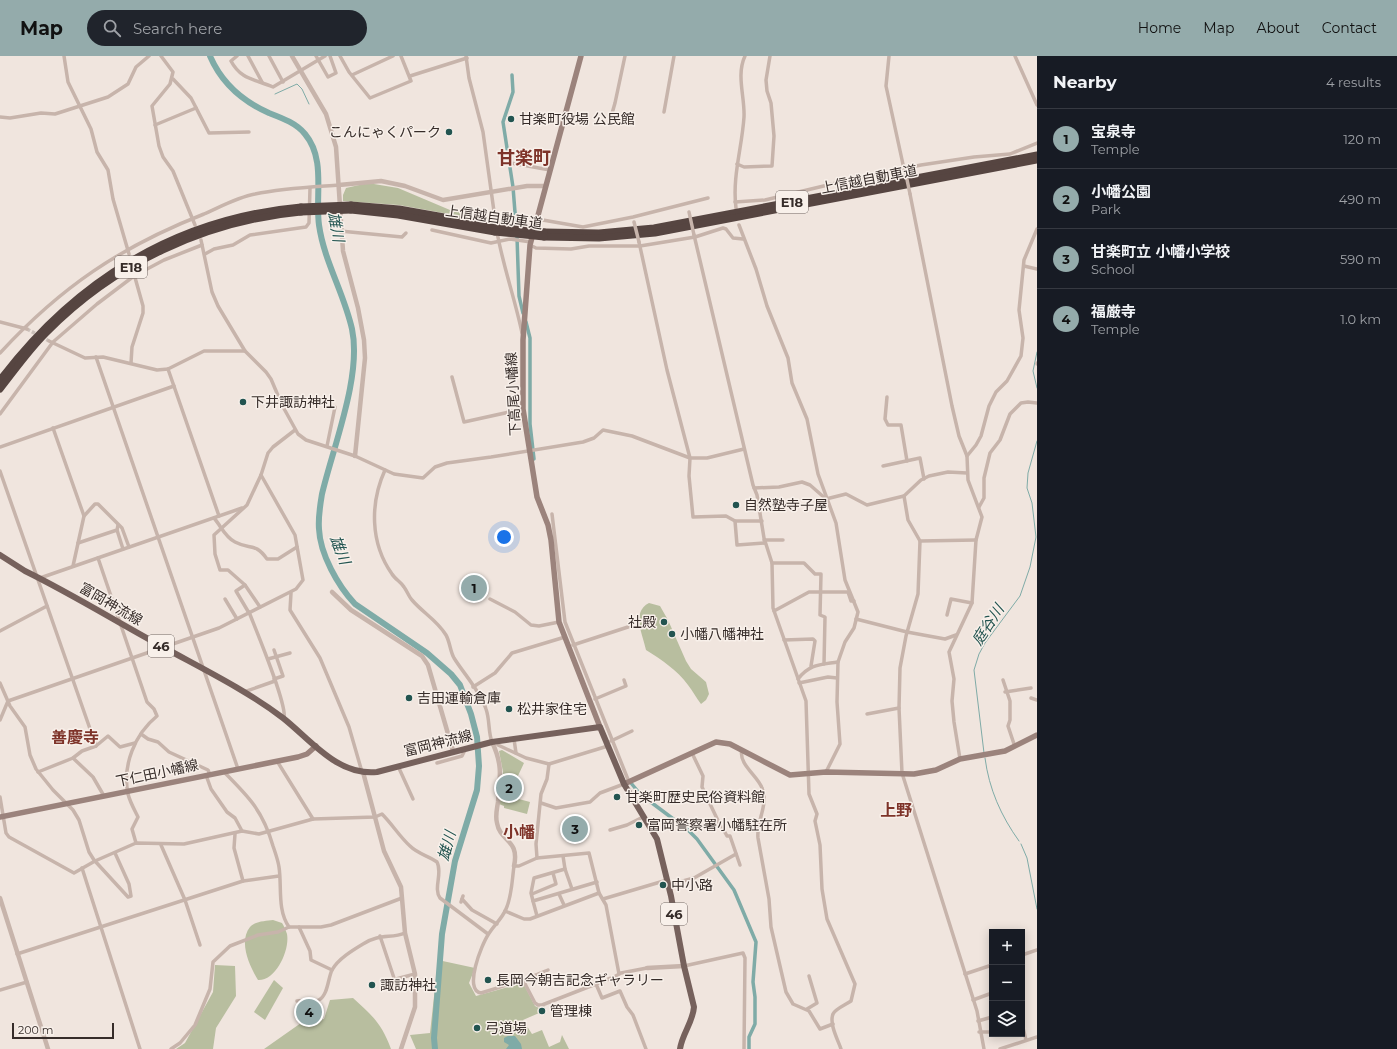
<!DOCTYPE html>
<html lang="en">
<head>
<meta charset="utf-8">
<style>
  :root { --surface:#171b24; --page:#20242c; --text:#f1f3f6; --muted:#9ea1a6; --line:#363941; --accent:#94abab }
  body { margin:0; font-family:Montserrat,"Noto Sans JP",sans-serif; background:var(--page); color:var(--text) }
  .controls { position:absolute; right:12px; bottom:12px; display:grid; overflow:hidden; border-radius:0px; box-shadow:0 2px 10px #0003 }
  .controls button { width:36px; height:36px; display:grid; place-items:center; padding:0; border:0; border-bottom:1px solid var(--line); background:var(--surface); color:var(--text); font:20px sans-serif }
  .scale { position:absolute; left:12px; bottom:10px; width:102px; box-sizing:border-box; padding-left:4px; border:2px solid #362c29; border-top:0; font-size:11px; line-height:14px; white-space:nowrap; color:#362c29; -webkit-text-stroke:3px #f8f0ea; paint-order:stroke }
  .you { position:absolute; left:504px; top:481px; width:14px; height:14px; margin:-10px; border:3px solid #fff; border-radius:50%; background:#1a73e8; box-shadow:0 0 0 6px #1a73e833 }
  .badge { display:grid; place-items:center; width:26px; height:26px; border-radius:50%; background:var(--accent); color:#111; font-size:13px; font-weight:700 }
  .pin { position:absolute; translate:-50% -50%; border:2px solid #fff; box-shadow:0 1px 4px #0006 }
  .list { margin:0; padding:0; list-style:none }
  h2 { display:flex; justify-content:space-between; align-items:center; height:52px; margin:0; padding:0 16px; font-size:17px }
  h2 small { font-size:13px; font-weight:400; color:var(--muted) }
  .list li { display:grid; grid-template-columns:26px 1fr auto; gap:12px; align-items:center; box-sizing:border-box; height:60px; padding:0 16px; border-top:1px solid var(--line) }
  .list b { display:block; font-size:15px; white-space:nowrap }
  .list p { margin:0; font-size:13px; white-space:nowrap; color:var(--muted) }
  .list em { font-size:13px; font-style:normal; color:var(--muted) }
  .icon { flex:none; width:22px; height:22px; fill:none; stroke:currentColor; stroke-width:2; stroke-linecap:round; stroke-linejoin:round }
  .map { position:relative; flex:none; width:1037px; height:993px; overflow:hidden }
  header { display:flex; align-items:center; gap:24px; box-sizing:border-box; height:56px; padding:0 20px; background:var(--accent); color:#111 }
  header strong { font-size:19px }
  nav { display:flex; gap:22px; margin-inline-start:auto; font-size:14px }
  .search { width:280px; height:36px; background:var(--page); display:flex; align-items:center; gap:10px; box-sizing:border-box; padding:0 14px; border-radius:22px; color:var(--muted); font-size:15px }
  main { display:flex }
  aside { flex:1; background:var(--surface) }
  .map>svg:first-child { display:block }
  .green { fill:#b8be9f }
  .water { fill:#7faba7 }
  .lines { fill:none; stroke-linecap:round; stroke-linejoin:round }
  .stream { stroke:#7faba7; stroke-width:1 }
  .canal { stroke:#7faba7; stroke-width:3.5 }
  .river { stroke:#7faba7; stroke-width:6 }
  .minor-tunnel { stroke:#cbc0ba; stroke-width:3.5; stroke-dasharray:3.5 2; stroke-linecap:butt }
  .minor { stroke:#c7b4ab; stroke-width:3.5 }
  .tertiary { stroke:#c7b4ab; stroke-width:4.5 }
  .secondary { stroke:#9b837c; stroke-width:5.5 }
  .primary { stroke:#76615c; stroke-width:6 }
  .motorway { stroke:#564541; stroke-width:7 }
  .minor-bridge { stroke:#c7b4ab; stroke-width:3.5 }
  .motorway-bridge { stroke:#564541; stroke-width:7 }
  .poi-dot { fill:#225450; stroke:#f8f0ea; stroke-width:1.5 }
  .labels { text-anchor:middle; stroke-width:3; stroke-linejoin:round; paint-order:stroke }
  .shield { fill:#f8f0ea; stroke:#706763; stroke-width:1 }
  .shield-label { font-size:13px; font-weight:bold; fill:#362c29 }
  .poi-label { font-size:14px; fill:#362c29; stroke:#f8f0ea; text-anchor:start }
  .street-label { font-size:14px; fill:#362c29; stroke:#f8f0ea }
  .water-label { font-size:15px; font-style:italic; fill:#225450; stroke:#f8f0ea }
  .quarter-label { font-size:16px; font-weight:bold; fill:#7e3329; stroke:#f8f0ea }
  .district-label { font-size:18px; font-weight:bold; fill:#7e3329; stroke:#f8f0ea }
</style>
</head>
<body>
<header>
<strong>Map</strong>
<div class="search"><svg class="icon" aria-label="search" viewBox="0 0 24 24"><circle cx="10" cy="10" r="6"/><path d="M15 15l6 6"/></svg>Search here</div>
<nav><a>Home</a><a>Map</a><a>About</a><a>Contact</a></nav>
</header>
<main>
<div class="map">
<svg width="1037" height="993" viewBox="0 0 1037 993">
  <rect width="100%" height="100%" fill="#f0e5de"/>
  <g class="green">
    <path d="M368,127L398,132L450,154L493,161V166L399,149L343,145V139L346,132Z"/>
    <path d="M649,547L660,550L668,564L686,605L691,613L706,626L709,638L706,644L701,648C696,642 693,635 688,629C677,614 662,604 646,594C643,579 631,556 649,547Z"/>
    <path d="M502,694L524,707L517,722L515,742L530,746L527,758L504,752V750L499,748L503,716L499,695Z"/>
    <path d="M273,864L282,867C284,870 286,875 287,878C290,894 276,925 258,924C250,911 238,886 250,871C255,865 266,865 273,864Z"/>
    <path d="M438,904L475,912L469,927L476,940L523,927L535,950L539,952L544,950L546,954L523,964L532,978L542,974L549,991L560,986L562,979L569,993H416L410,979L430,977Z"/>
    <path d="M215,909L235,910L236,940L216,972L213,993H176L185,987L213,936Z"/>
    <path d="M274,924L283,932L265,964L254,956Z"/>
    <path d="M353,942C372,959 382,968 391,993H264L301,967L324,963L330,944Z"/>
  </g>
  <path class="water" d="M508,980H515L521,988L522,993H506L509,989L504,986V982Z"/>
  <g class="lines">
    <g class="stream">
      <path d="M275,38L297,28L302,33L309,48"/>
      <path d="M1037,296L1033,315L1037,332"/>
      <path d="M984,697L974,614L979,598L985,587L1020,540L1030,511L1036,481L1032,447L1027,432L1028,417L1037,385"/>
      <path d="M985,702C989,733 1001,760 1019,785"/>
      <path d="M1021,788L1027,802L1037,853"/>
    </g>
    <g class="canal">
      <path d="M512,19L513,36L503,66L513,131L516,169"/>
      <path d="M517,181L519,240L523,257"/>
      <path d="M526,266L530,282V368L534,403"/>
      <path d="M631,727L640,738L688,774L697,783L734,834L756,886L753,926L755,941V968L749,981V993"/>
    </g>
    <path class="river" d="M210,0C222,28 242,45 269,57C282,62 296,67 305,78C326,103 315,139 319,169C324,205 344,237 352,273C362,320 333,391 322,438C320,450 318,461 319,473C320,498 338,530 355,548L427,597L451,618L460,629L471,658L477,681L479,710L477,734L455,805L442,878L434,982L435,993"/>
    <path class="minor-tunnel" d="M27,273L49,285"/>
    <g class="minor">
      <path d="M64,0L68,26L91,73L97,96L108,114L113,143L129,198"/>
      <path d="M161,0L173,16L170,28L152,50L159,90L163,101L173,115L195,169"/>
      <path d="M237,0L231,5C241,24 255,23 273,31L325,0"/>
      <path d="M248,0L262,26"/>
      <path d="M269,0L283,26"/>
      <path d="M316,0L328,21L336,17L330,0"/>
      <path d="M340,0L349,16L370,42L411,25L401,0"/>
      <path d="M466,0L469,22L483,76L496,170"/>
      <path d="M889,0L886,30L904,113"/>
      <path d="M1015,0L1037,49"/>
      <path d="M352,19L393,0"/>
      <path d="M410,20L467,2"/>
      <path d="M173,23L191,42L209,77L249,76"/>
      <path d="M664,56L674,0"/>
      <path d="M0,61L10,62L41,57L55,58L108,41L128,28L136,11L149,0"/>
      <path d="M609,68L615,47L625,0"/>
      <path d="M155,69L196,52"/>
      <path d="M511,107L550,114"/>
      <path d="M737,108L744,111L772,110L774,80L771,47L767,35L766,24L770,0"/>
      <path d="M910,138L952,350L959,380L967,400L968,424L982,461L976,484L972,547L949,596L954,623L952,645L954,666L960,703"/>
      <path d="M735,146L765,144L853,123L921,109L974,101L1010,98L1037,87"/>
      <path d="M736,152C732,121 742,92 744,61C745,41 736,19 745,0"/>
      <path d="M537,163L583,171L633,161L708,142"/>
      <path d="M495,166L534,170"/>
      <path d="M739,169L756,213L767,250L788,302L792,327L807,363L818,418L836,467L845,524L858,556L854,572L845,586L838,606L837,646L840,688L826,716"/>
      <path d="M432,174L491,187L510,183L531,186"/>
      <path d="M340,175L402,181L406,177"/>
      <path d="M497,176C503,210 515,243 522,277"/>
      <path d="M694,179L753,429L757,439L764,482L772,507L773,552L806,645L809,738L817,758L815,765L820,789L822,833L827,863L855,928L851,945C847,948 835,953 833,958C829,968 838,984 841,993"/>
      <path d="M201,184L212,236L218,250L245,295L266,316L271,323L282,349L298,378L306,384L355,400L394,418L423,422L435,411L447,407L491,401L583,386L594,382L603,374L632,380L690,402H707L744,393"/>
      <path d="M639,186L667,314L690,402L689,420L693,461L726,460L735,465H762"/>
      <path d="M530,189L536,192L571,193L589,190H640L695,181L723,172L726,173L733,182L743,183"/>
      <path d="M205,198L214,193L233,189L250,179L306,171L309,167L310,132"/>
      <path d="M1024,210L1037,213"/>
      <path d="M0,266L27,273"/>
      <path d="M49,285L85,302L103,301L157,314L168,313L204,295H245"/>
      <path d="M0,297C61,231 120,191 204,158C220,151 238,141 255,138C283,132 311,131 339,129"/>
      <path d="M96,301L238,713"/>
      <path d="M131,307L132,291L143,257V250L134,218"/>
      <path d="M1037,307V308"/>
      <path d="M168,313L219,460"/>
      <path d="M452,321L464,366L523,353"/>
      <path d="M887,341L885,363L888,369H901L907,405"/>
      <path d="M0,358L53,286L97,248L134,220L164,204L202,189"/>
      <path d="M53,372L84,460"/>
      <path d="M327,390L335,351"/>
      <path d="M0,391L174,330"/>
      <path d="M967,400L976,389L981,380L989,350L996,336L1007,325L1021,300L1023,282L1019,254L1024,204L1037,173"/>
      <path d="M883,410L920,402L924,423"/>
      <path d="M385,414C370,447 370,487 392,518C395,523 401,526 404,531C407,535 409,541 412,544C423,557 437,564 446,579C450,586 450,595 454,602C464,618 480,635 486,653C490,664 488,676 492,686"/>
      <path d="M0,415L96,690"/>
      <path d="M754,432L779,431L802,426L810,429L826,443L846,438L867,449L904,440L921,424L929,420L948,416L967,417"/>
      <path d="M904,440L908,464L920,485L918,538L906,580L900,612L899,652L902,717L977,955L984,993"/>
      <path d="M979,451L984,442V422L990,397L1000,384L1010,358L1021,347L1028,346L1037,347"/>
      <path d="M552,458L565,566L629,726"/>
      <path d="M214,462C221,470 225,481 235,486C250,494 255,486 267,503H278L297,491"/>
      <path d="M735,465L737,489L765,487"/>
      <path d="M117,474L123,493"/>
      <path d="M764,484H783"/>
      <path d="M920,485L976,484"/>
      <path d="M78,487L117,474L118,469"/>
      <path d="M98,502L147,646L154,653L157,660C135,678 122,709 128,738C130,746 134,753 138,761L132,773L136,787"/>
      <path d="M772,507H804L815,518H821L820,559L825,561L824,608"/>
      <path d="M73,510L84,460L95,448H98L122,472L129,491"/>
      <path d="M40,522L242,452"/>
      <path d="M245,529L236,535L249,557"/>
      <path d="M291,537L290,554L320,602L349,671L362,716"/>
      <path d="M225,543L237,563"/>
      <path d="M490,543L515,556L531,569L539,570L559,566"/>
      <path d="M260,551L245,529L228,514H220L215,498L214,479L247,449L261,419L268,397L273,391L295,374"/>
      <path d="M774,555L809,536H848L851,545H854"/>
      <path d="M249,556C256,574 288,650 284,663"/>
      <path d="M947,559L951,543L972,547"/>
      <path d="M856,563L907,576L945,583L956,579"/>
      <path d="M0,575L47,550"/>
      <path d="M784,584L813,583L815,585L811,610"/>
      <path d="M573,589L631,570"/>
      <path d="M268,603L290,597"/>
      <path d="M274,623L283,620L274,594"/>
      <path d="M798,623C810,608 819,609 838,606"/>
      <path d="M1003,624L1010,645V664L1008,670L1014,688"/>
      <path d="M0,627L10,650L25,671L30,699L36,713L53,734L73,754L79,764L89,796L94,804L128,841L131,840L129,828L115,797"/>
      <path d="M799,627L828,621L837,622"/>
      <path d="M473,631L495,617L512,597L565,581"/>
      <path d="M244,636L275,625"/>
      <path d="M1005,636L1031,632"/>
      <path d="M1031,642L1037,644"/>
      <path d="M595,643L626,630L624,624"/>
      <path d="M867,658L899,652"/>
      <path d="M0,664L8,645L219,572L296,533L303,524L295,479L261,419"/>
      <path d="M141,678L148,683L158,686L169,696L208,714L210,719"/>
      <path d="M514,683L516,697"/>
      <path d="M611,685L632,675"/>
      <path d="M498,689L526,702L549,708L608,690"/>
      <path d="M742,694C738,708 758,720 762,732C769,749 756,765 758,782L769,843L771,871L786,936L793,948L809,955L820,973L833,968"/>
      <path d="M692,697L703,720L702,731L721,771"/>
      <path d="M73,702L93,721L104,740"/>
      <path d="M277,705L313,763"/>
      <path d="M437,707L462,700L466,692"/>
      <path d="M398,710L413,743"/>
      <path d="M38,716L73,702L82,695L96,690L108,680L120,691L135,687"/>
      <path d="M224,716C249,741 263,755 273,790C275,796 278,804 279,811C282,830 277,854 289,871"/>
      <path d="M206,719L211,733L227,756L235,762L242,775"/>
      <path d="M0,741L6,777L9,781L74,817L95,805L136,787L184,788L242,775L259,778L313,763L375,761L382,758C392,768 400,781 410,790C418,798 429,800 437,806C443,817 433,832 440,842L488,878"/>
      <path d="M541,747L556,752L590,746L600,737L624,728"/>
      <path d="M722,771L727,780H730L740,809"/>
      <path d="M610,774L627,769L643,761"/>
      <path d="M235,778L234,792L243,825"/>
      <path d="M161,789L185,844L200,889"/>
      <path d="M563,800L565,813L572,833"/>
      <path d="M537,802L536,788L541,738L547,723L549,708"/>
      <path d="M82,812L140,993"/>
      <path d="M668,829L694,822L736,798"/>
      <path d="M532,838L556,828L553,817"/>
      <path d="M559,838L564,849"/>
      <path d="M462,843L472,854L497,868"/>
      <path d="M603,843L667,824"/>
      <path d="M533,845L531,837L534,822L565,813"/>
      <path d="M461,846L463,840"/>
      <path d="M505,855L524,863H530L599,837"/>
      <path d="M537,860L533,845L597,826"/>
      <path d="M299,871L310,895L311,904L332,914"/>
      <path d="M380,880L394,922L396,923L415,918"/>
      <path d="M17,898L243,825L279,820"/>
      <path d="M1022,899L1037,894"/>
      <path d="M684,910L743,897L745,902L744,993"/>
      <path d="M619,918L606,849L599,837L589,797L537,802L519,810H514C512,824 512,840 506,853C502,863 493,870 488,879C482,888 463,934 481,937L523,924L535,947L538,949H542L614,921L621,917L647,912"/>
      <path d="M965,918L992,909"/>
      <path d="M523,924L548,914"/>
      <path d="M596,928L602,942L620,935L627,951L633,959L646,993"/>
      <path d="M0,934L27,926"/>
      <path d="M973,944L992,937"/>
      <path d="M297,945C304,944 313,948 319,944C328,939 328,922 332,914C338,903 353,894 363,888C380,877 391,883 405,877"/>
      <path d="M807,953L817,947L809,920"/>
      <path d="M978,965L992,961"/>
      <path d="M1022,968L1026,984"/>
      <path d="M979,976H992"/>
      <path d="M171,993L180,987L195,969L210,933L213,906L230,890L258,879L278,876L289,871H321L331,869L402,842"/>
      <path d="M1000,993L1037,981"/>
    </g>
    <g class="tertiary">
      <path d="M292,0L326,58L336,91L343,195L358,252L364,284L365,302L355,400"/>
      <path d="M339,129L381,125L405,130L443,144L527,130H545"/>
      <path d="M332,536L351,554L422,600L428,609L453,695"/>
      <path d="M492,686C503,709 500,721 498,746C497,753 495,760 497,767C500,786 520,783 514,810"/>
      <path d="M363,716L384,795L401,831L405,877L415,918V951L401,993"/>
      <path d="M0,842L48,993"/>
      <path d="M647,912L684,910"/>
    </g>
    <g class="secondary">
      <path d="M581,0L530,189L523,284V353L537,441L548,469L551,484L559,566L600,671"/>
      <path d="M624,728L716,686L730,688L790,719L826,716L914,718L936,714L960,703L1005,695L1037,679"/>
      <path d="M0,761L298,701L307,698L316,690"/>
    </g>
    <path class="primary" d="M0,499L25,515C72,538 117,566 163,591C203,613 246,634 283,662C311,684 337,720 377,716L492,686L600,671L624,728L657,783L671,840L684,910L694,951C693,966 682,978 680,993"/>
    <g class="motorway">
      <path d="M351,149L399,153L495,170"/>
      <path d="M351,154L398,159L495,176"/>
      <path d="M544,176L599,177L654,172L1037,99"/>
      <path d="M544,181L599,182L655,177L1037,104"/>
      <path d="M0,324C75,225 176,162 301,151"/>
      <path d="M0,333C15,314 29,294 46,277C114,208 204,165 301,156"/>
    </g>
    <g class="minor-bridge">
      <path d="M905,114L910,138"/>
      <path d="M689,156L694,179"/>
      <path d="M634,166L639,186"/>
    </g>
    <g class="motorway-bridge">
      <path d="M301,151L351,149"/>
      <path d="M301,156L351,154"/>
      <path d="M495,170L544,176"/>
      <path d="M495,176L544,181"/>
    </g>
  </g>
  <g class="poi-dot">
    <circle cx="511" cy="63" r="4"/>
    <circle cx="449" cy="76" r="4"/>
    <circle cx="243" cy="346" r="4"/>
    <circle cx="736" cy="449" r="4"/>
    <circle cx="664" cy="566" r="4"/>
    <circle cx="672" cy="578" r="4"/>
    <circle cx="409" cy="642" r="4"/>
    <circle cx="509" cy="653" r="4"/>
    <circle cx="617" cy="741" r="4"/>
    <circle cx="639" cy="769" r="4"/>
    <circle cx="663" cy="829" r="4"/>
    <circle cx="488" cy="924" r="4"/>
    <circle cx="372" cy="929" r="4"/>
    <circle cx="542" cy="955" r="4"/>
    <circle cx="477" cy="972" r="4"/>
  </g>
  <g class="labels">
    <g class="shield">
      <rect x="776" y="135" width="32" height="22" rx="3"/>
      <rect x="115" y="200" width="32" height="22" rx="3"/>
      <rect x="148" y="579" width="26" height="22" rx="3"/>
      <rect x="661" y="847" width="26" height="22" rx="3"/>
    </g>
    <g class="shield-label">
      <text x="792" y="151">E18</text>
      <text x="131" y="216">E18</text>
      <text x="161" y="595">46</text>
      <text x="674" y="863">46</text>
    </g>
    <g class="poi-label">
      <text x="519" y="68">甘楽町役場 公民館</text>
      <text x="441" y="81" text-anchor="end">こんにゃくパーク</text>
      <text x="251" y="351">下井諏訪神社</text>
      <text x="744" y="454">自然塾寺子屋</text>
      <text x="656" y="571" text-anchor="end">社殿</text>
      <text x="680" y="583">小幡八幡神社</text>
      <text x="417" y="647">吉田運輸倉庫</text>
      <text x="517" y="658">松井家住宅</text>
      <text x="625" y="746">甘楽町歴史民俗資料館</text>
      <text x="647" y="774">富岡警察署小幡駐在所</text>
      <text x="671" y="834">中小路</text>
      <text x="496" y="929">長岡今朝吉記念ギャラリー</text>
      <text x="380" y="934">諏訪神社</text>
      <text x="550" y="960">管理棟</text>
      <text x="485" y="977">弓道場</text>
    </g>
    <g class="street-label">
      <text transform="translate(869 123) rotate(-11)" y="5">上信越自動車道</text>
      <text transform="translate(494 161) rotate(8)" y="5">上信越自動車道</text>
      <text transform="translate(513 338) rotate(-93)" y="5">下高尾小幡線</text>
      <text transform="translate(111 548) rotate(30)" y="5">富岡神流線</text>
      <text transform="translate(438 687) rotate(-14)" y="5">富岡神流線</text>
      <text transform="translate(157 717) rotate(-12)" y="5">下仁田小幡線</text>
    </g>
    <g class="water-label">
      <text transform="translate(336 171) rotate(79)" y="5">雄川</text>
      <text transform="translate(340 494) rotate(68)" y="5">雄川</text>
      <text transform="translate(988 569) rotate(-57)" y="5">庭谷川</text>
      <text transform="translate(447 790) rotate(-75)" y="5">雄川</text>
    </g>
    <g class="quarter-label">
      <text x="75" y="687">善慶寺</text>
      <text x="896" y="760">上野</text>
      <text x="519" y="782">小幡</text>
    </g>
    <g class="district-label">
      <text x="524" y="108">甘楽町</text>
    </g>
  </g>
</svg>
<div class="controls">
<button>+</button>
<button>−</button>
<button><svg class="icon" aria-label="layers" viewBox="0 0 24 24"><path d="M12 4l9 5-9 5-9-5zM3 14l9 5 9-5"/></svg></button>
</div>
<div class="scale">200 m</div>
<div class="you"></div>
<div class="pin badge" style="left:474px;top:532px">1</div>
<div class="pin badge" style="left:509px;top:732px">2</div>
<div class="pin badge" style="left:575px;top:773px">3</div>
<div class="pin badge" style="left:309px;top:956px">4</div>
</div>
<aside>
<h2>Nearby<small>4 results</small></h2>
<ul class="list">
<li><span class="badge">1</span><div><b>宝泉寺</b><p>Temple</p></div><em>120 m</em></li>
<li><span class="badge">2</span><div><b>小幡公園</b><p>Park</p></div><em>490 m</em></li>
<li><span class="badge">3</span><div><b>甘楽町立 小幡小学校</b><p>School</p></div><em>590 m</em></li>
<li><span class="badge">4</span><div><b>福厳寺</b><p>Temple</p></div><em>1.0 km</em></li>
</ul>
</aside>
</main>
</body>
</html>
